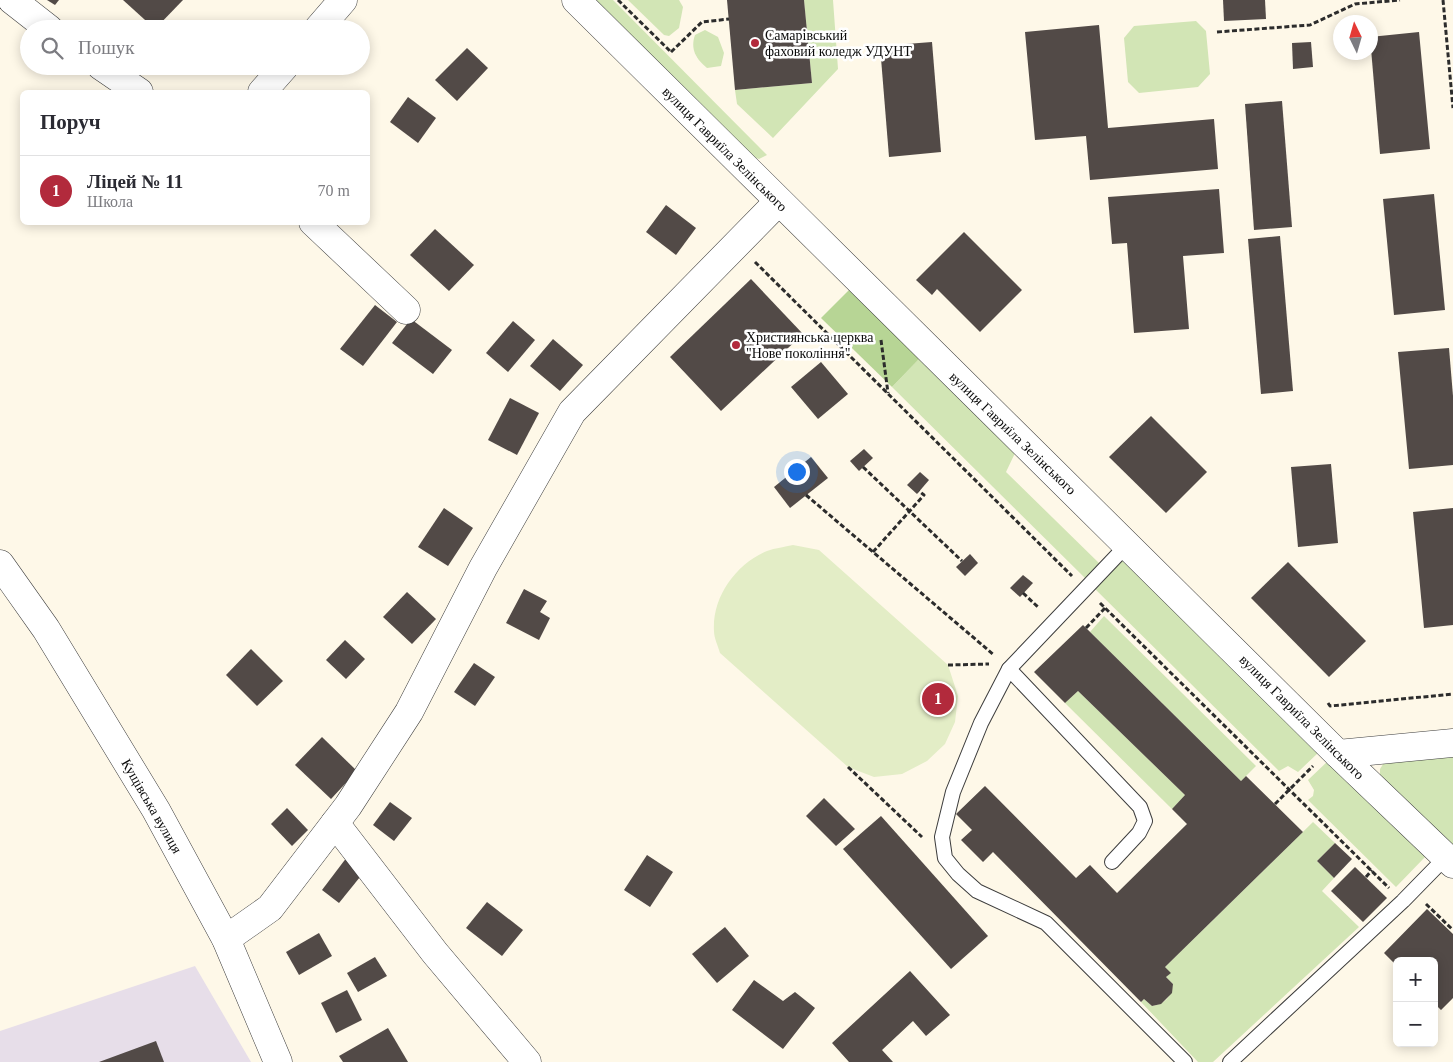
<!DOCTYPE html>
<html lang="uk">
<head>
<meta charset="utf-8">
<style>
  :root { --surface:#fff; --page:#f2f2f3; --text:#2b2b33; --muted:#7c7c81; --line:#e1e1e2; --accent:#b22a3c }
  body { margin:0; font-family:"Times New Roman",serif; background:var(--page); color:var(--text) }
  .controls { position:absolute; right:15px; bottom:15px; display:grid; overflow:hidden; border-radius:8px; box-shadow:0 2px 12px #0003 }
  .controls button { width:45px; height:45px; display:grid; place-items:center; padding:0; border:0; border-bottom:1px solid var(--line); background:var(--surface); color:var(--text); font:25px sans-serif }
  .compass { position:absolute; left:1333px; top:15px; width:45px; height:45px; border-radius:50%; background:var(--surface); box-shadow:0 2px 12px #0003; rotate:355deg }
  .you { position:absolute; left:796px; top:471px; width:18px; height:18px; margin:-12px; border:4px solid #fff; border-radius:50%; background:#1a73e8; box-shadow:0 0 0 8px #1a73e833 }
  .badge { display:grid; place-items:center; width:32px; height:32px; border-radius:50%; background:var(--accent); color:#fff; font-size:16px; font-weight:700 }
  .pin { position:absolute; translate:-50% -50%; border:2px solid #fff; box-shadow:0 1px 5px #0006 }
  .list { margin:0; padding:0; list-style:none }
  h2 { display:flex; justify-content:space-between; align-items:center; height:65px; margin:0; padding:0 20px; font-size:21px }
  h2 small { font-size:16px; font-weight:400; color:var(--muted) }
  .list li { display:grid; grid-template-columns:32px 1fr auto; gap:15px; align-items:center; box-sizing:border-box; height:70px; padding:0 20px; border-top:1px solid var(--line) }
  .list b { display:block; font-size:19px; white-space:nowrap }
  .list p { margin:0; font-size:16px; white-space:nowrap; color:var(--muted) }
  .list em { font-size:16px; font-style:normal; color:var(--muted) }
  .icon { flex:none; width:28px; height:28px; fill:none; stroke:currentColor; stroke-width:2; stroke-linecap:round; stroke-linejoin:round }
  .map { position:relative; flex:none; width:1453px; height:1062px; overflow:hidden }
  .search { position:absolute; background:var(--surface); box-shadow:0 2px 12px #0003; left:20px; top:20px; width:350px; height:55px; display:flex; align-items:center; gap:12px; box-sizing:border-box; padding:0 18px; border-radius:28px; color:var(--muted); font-size:19px }
  .panel { position:absolute; background:var(--surface); box-shadow:0 2px 12px #0003; left:20px; top:90px; width:350px; height:135px; border-radius:8px }
  .map>svg:first-child { display:block }
  .industrial { fill:#e7dee9 }
  .green { fill:#d2e5b5 }
  .forest { fill:#b7d595 }
  .pitch { fill:#e3edc6 }
  .building { fill:#524a47 }
  .lines { fill:none; stroke-linecap:round; stroke-linejoin:round }
  .service-casing { stroke:#3d3d3d; stroke-width:16 }
  .minor-casing { stroke:#3d3d3d; stroke-width:29 }
  .tertiary-casing { stroke:#3d3d3d; stroke-width:29 }
  .path { stroke:#2c2c2c; stroke-width:3; stroke-dasharray:5 2.5; stroke-linecap:butt }
  .service { stroke:#fff; stroke-width:14 }
  .minor { stroke:#fff; stroke-width:28 }
  .tertiary { stroke:#fff; stroke-width:28 }
  .poi-dot { fill:#b22a3c; stroke:#fff; stroke-width:2 }
  .labels { text-anchor:middle; stroke-width:5; stroke-linejoin:round; paint-order:stroke }
  .poi-label { font-size:14px; fill:#0a0a0a; stroke:#fff; text-anchor:start }
  .street-label { font-size:14px; fill:#0a0a0a; stroke:#fff }
</style>
</head>
<body>
<div class="map">
<svg width="1453" height="1062" viewBox="0 0 1453 1062">
  <rect width="100%" height="100%" fill="#fef8e8"/>
  <path class="industrial" d="M195,966L251,1062H0V1031Z"/>
  <g class="green">
    <path d="M596,0H613L767,155L759,159L753,157Z"/>
    <path d="M628,0H679L683,7L679,28L669,36L664,35Z"/>
    <path d="M804,0H833L838,69L773,138L737,104L735,90L812,83Z"/>
    <path d="M1196,21L1206,31L1210,74L1198,87L1139,93L1128,82L1124,38L1134,26Z"/>
    <path d="M705,30L718,37L724,53L721,66L707,68C696,59 690,49 695,35Z"/>
    <path d="M921,357L1016,451L1006,472L1101,565L1086,579L892,387Z"/>
    <path d="M1122,557L1319,752L1298,772L1288,766L1279,771L1093,587Z"/>
    <path d="M1104,616L1256,766L1241,781L1090,632Z"/>
    <path d="M1078,691L1185,795L1172,809L1065,703Z"/>
    <path d="M1453,751V851L1380,780V769L1385,761Z"/>
    <path d="M1328,761L1425,857L1396,887L1308,800L1313,796L1314,790L1308,780Z"/>
    <path d="M1313,822L1335,843L1317,861L1334,878L1322,891L1359,927L1213,1062H1198L1141,1002L1144,999L1152,1006C1165,1004 1171,997 1173,984L1166,977L1170,973L1165,967Z"/>
  </g>
  <path class="forest" d="M851,288L921,357L892,387L821,318Z"/>
  <path class="pitch" d="M793,545L819,550L948,665L958,696L955,722L945,744L927,761L902,774L874,777L848,767L720,653C718,646 714,638 714,631C712,597 736,564 767,551C775,548 785,547 793,545Z"/>
  <g class="building">
    <path d="M47,0H59L55,5Z"/>
    <path d="M123,0H183L155,29Z"/>
    <path d="M727,0H804L812,83L735,90Z"/>
    <path d="M1223,0H1265L1266,19L1224,21Z"/>
    <path d="M1099,25L1108,128L1214,119L1218,169L1090,180L1086,136L1035,140L1025,32Z"/>
    <path d="M1419,32L1430,149L1380,154L1370,37Z"/>
    <path d="M932,42L941,152L889,157L880,46Z"/>
    <path d="M1311,42L1313,67L1293,69L1292,43Z"/>
    <path d="M467,48L488,68L457,101L435,80Z"/>
    <path d="M408,97L436,118L418,143L390,122Z"/>
    <path d="M1282,101L1292,227L1254,230L1245,104Z"/>
    <path d="M1219,189L1224,253L1183,256L1189,329L1134,333L1127,243L1112,244L1108,197Z"/>
    <path d="M1434,194L1445,310L1394,315L1383,199Z"/>
    <path d="M666,205L696,228L676,255L646,232Z"/>
    <path d="M435,229L474,265L449,291L410,255Z"/>
    <path d="M964,232L1022,290L980,332L937,289L932,295L916,280Z"/>
    <path d="M1280,236L1293,391L1261,394L1248,239Z"/>
    <path d="M751,279L803,334L721,411L670,357Z"/>
    <path d="M375,305L397,322L363,366L340,349Z"/>
    <path d="M411,319L452,350L433,374L392,343Z"/>
    <path d="M513,321L535,340L508,372L486,353Z"/>
    <path d="M553,339L583,365L560,391L530,366Z"/>
    <path d="M1449,348L1453,396V465L1409,469L1398,352Z"/>
    <path d="M821,362L848,394L818,419L791,387Z"/>
    <path d="M510,398L539,413L517,455L488,440Z"/>
    <path d="M1151,416L1207,472L1166,513L1109,457Z"/>
    <path d="M864,449L873,458L859,471L850,461Z"/>
    <path d="M811,457L828,478L790,508L774,487Z"/>
    <path d="M1331,464L1338,543L1298,547L1291,467Z"/>
    <path d="M920,472L929,480L917,494L907,485Z"/>
    <path d="M444,508L473,528L448,566L418,547Z"/>
    <path d="M1453,508V625L1424,628L1413,512Z"/>
    <path d="M970,554L978,563L965,576L956,567Z"/>
    <path d="M1288,562L1366,641L1329,677L1251,598Z"/>
    <path d="M1023,575L1033,583L1020,597L1010,588Z"/>
    <path d="M524,589L547,601L540,612L550,618L539,640L506,623Z"/>
    <path d="M407,592L436,619L412,644L383,617Z"/>
    <path d="M1083,625L1241,781L1246,776L1303,832L1165,967L1171,973L1166,977L1173,984L1172,993L1161,1004L1152,1006L1144,999L1141,1002L993,852L983,862L961,840L972,830L956,814L985,786L1076,878L1090,865L1117,893L1187,824L1172,809L1185,795L1078,691L1065,703L1034,672Z"/>
    <path d="M345,640L365,659L346,679L326,660Z"/>
    <path d="M251,649L283,681L257,706L226,675Z"/>
    <path d="M474,663L495,677L475,706L454,692Z"/>
    <path d="M322,737L357,771L331,799L295,765Z"/>
    <path d="M824,798L855,829L836,846L806,816Z"/>
    <path d="M390,802L412,818L394,841L373,825Z"/>
    <path d="M287,808L308,830L292,846L271,824Z"/>
    <path d="M881,816L988,936L951,969L843,849Z"/>
    <path d="M1335,843L1352,859L1334,878L1317,861Z"/>
    <path d="M647,855L673,872L650,907L624,890Z"/>
    <path d="M347,857L360,877L339,903L322,890Z"/>
    <path d="M1355,867L1387,898L1363,922L1331,891Z"/>
    <path d="M487,902L523,930L502,956L466,928Z"/>
    <path d="M1427,909L1453,934V998L1441,1010L1434,1003V961H1397V966L1384,953Z"/>
    <path d="M725,927L749,956L717,983L692,954Z"/>
    <path d="M319,933L332,956L299,975L286,952Z"/>
    <path d="M375,957L387,976L358,992L347,973Z"/>
    <path d="M910,971L950,1015L926,1036L913,1021L882,1050L893,1062H849L832,1043Z"/>
    <path d="M754,980L783,1001L795,992L815,1008L783,1049L732,1010Z"/>
    <path d="M347,990L362,1020L336,1033L321,1003Z"/>
    <path d="M388,1028L408,1062H343L339,1056Z"/>
    <path d="M156,1041L164,1062H99Z"/>
  </g>
  <g class="lines">
    <g class="service-casing">
      <g id="service">
        <path d="M1127,545L1009,669L981,723L953,792L942,837L945,858L958,874L977,891L1046,923L1185,1062"/>
        <path d="M1009,669L1140,807L1145,821L1139,833L1112,862"/>
        <path d="M1230,1062L1403,901L1446,857"/>
      </g>
    </g>
    <g class="minor-casing">
      <g id="minor">
        <path d="M12,0L49,29"/>
        <path d="M318,29L343,0"/>
        <path d="M101,66L139,92"/>
        <path d="M262,92L285,66"/>
        <path d="M313,222L406,310"/>
        <path d="M0,564L46,629L156,810L226,939L278,1062"/>
        <path d="M1338,754L1453,743"/>
        <path d="M335,823L435,953L527,1062"/>
        <path d="M226,939L270,908L348,806L409,712L483,568L572,412L778,202"/>
      </g>
    </g>
    <g class="tertiary-casing">
      <path id="tertiary" d="M576,0L1338,754L1453,864"/>
    </g>
    <g class="path">
      <path d="M618,0L670,51"/>
      <path d="M1443,0L1453,108"/>
      <path d="M1217,32L1310,25L1355,4L1400,0"/>
      <path d="M671,52L702,22L729,19"/>
      <path d="M755,262L1072,576"/>
      <path d="M881,340L888,393"/>
      <path d="M863,467L962,561"/>
      <path d="M806,495L994,655"/>
      <path d="M873,552L924,495L919,491"/>
      <path d="M1023,593L1039,608"/>
      <path d="M1100,603L1389,888"/>
      <path d="M1086,628L1105,608"/>
      <path d="M948,665L989,664"/>
      <path d="M1328,703L1330,706L1453,694"/>
      <path d="M848,767L922,837"/>
      <path d="M1275,804L1313,766"/>
      <path d="M1366,877L1372,870"/>
      <path d="M1426,904L1453,930"/>
    </g>
    <use href="#service" class="service"/>
    <use href="#minor" class="minor"/>
    <use href="#tertiary" class="tertiary"/>
  </g>
  <g class="poi-dot">
    <circle cx="755" cy="43" r="5"/>
    <circle cx="736" cy="345" r="5"/>
  </g>
  <g class="labels">
    <g class="poi-label">
      <text x="765" y="40">Самарівський<tspan x="765" dy="16">фаховий коледж УДУНТ</tspan></text>
      <text x="746" y="342">Християнська церква<tspan x="746" dy="16">"Нове покоління"</tspan></text>
    </g>
    <g class="street-label">
      <text transform="translate(725 149) rotate(45)" y="5">вулиця Гавриїла Зелінського</text>
      <text transform="translate(1013 433) rotate(44)" y="5">вулиця Гавриїла Зелінського</text>
      <text transform="translate(1302 717) rotate(45)" y="5">вулиця Гавриїла Зелінського</text>
      <text transform="translate(152 806) rotate(60)" y="5">Кущівська вулиця</text>
    </g>
  </g>
</svg>
<div class="controls">
<button>+</button>
<button>−</button>
</div>
<svg class="compass" viewBox="-18 -18 36 36"><path d="M0-13l5 13h-10z" fill="#e53935"/><path d="M0 13l5-13h-10z" fill="#7c7c81"/></svg>
<div class="you"></div>
<div class="pin badge" style="left:938px;top:699px">1</div>
<div class="search"><svg class="icon" aria-label="search" viewBox="0 0 24 24"><circle cx="10" cy="10" r="6"/><path d="M15 15l6 6"/></svg>Пошук</div>
<section class="panel">
<h2>Поруч<small></small></h2>
<ul class="list">
<li><span class="badge">1</span><div><b>Ліцей № 11</b><p>Школа</p></div><em>70 m</em></li>
</ul>
</section>
</div>
</body>
</html>
